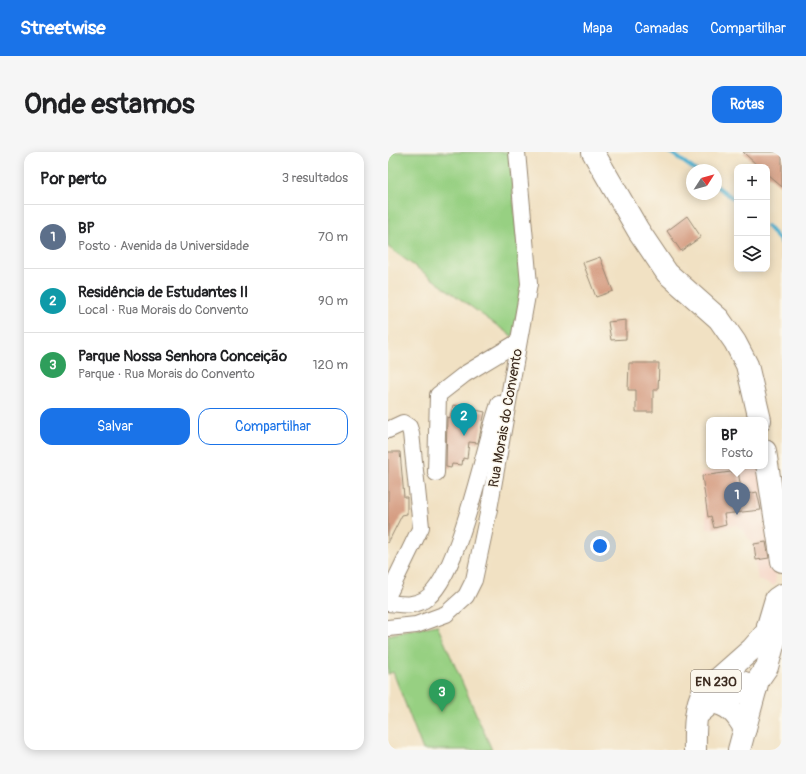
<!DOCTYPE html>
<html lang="pt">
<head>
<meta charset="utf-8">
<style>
  :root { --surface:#fff; --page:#f6f6f6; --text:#202124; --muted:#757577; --line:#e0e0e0; --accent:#1a73e8 }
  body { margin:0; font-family:Pangolin,sans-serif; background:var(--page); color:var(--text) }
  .controls { position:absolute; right:12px; top:12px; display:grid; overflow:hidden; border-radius:8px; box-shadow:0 2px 10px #0003 }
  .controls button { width:36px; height:36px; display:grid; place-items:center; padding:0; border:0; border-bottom:1px solid var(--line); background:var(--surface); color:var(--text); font:20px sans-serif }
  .compass { position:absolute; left:298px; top:12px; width:36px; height:36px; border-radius:50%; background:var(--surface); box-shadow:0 2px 10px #0003; rotate:54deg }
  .you { position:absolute; left:212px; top:394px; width:14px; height:14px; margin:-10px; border:3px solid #fff; border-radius:50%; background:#1a73e8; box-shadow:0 0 0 6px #1a73e833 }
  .badge { display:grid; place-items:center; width:26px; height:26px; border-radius:50%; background:var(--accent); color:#fff; font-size:13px; font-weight:700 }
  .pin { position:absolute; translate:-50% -33px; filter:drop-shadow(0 1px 2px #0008) }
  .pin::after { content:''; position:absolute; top:21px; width:14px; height:12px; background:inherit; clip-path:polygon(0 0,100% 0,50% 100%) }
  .popup { position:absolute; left:318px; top:265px; width:62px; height:52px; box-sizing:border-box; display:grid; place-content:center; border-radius:8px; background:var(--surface); filter:drop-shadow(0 1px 3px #0005); font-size:13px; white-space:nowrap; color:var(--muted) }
  .popup b { font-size:15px; color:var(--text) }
  .popup::after { content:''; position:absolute; left:50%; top:100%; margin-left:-8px; border:8px solid transparent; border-top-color:var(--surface) }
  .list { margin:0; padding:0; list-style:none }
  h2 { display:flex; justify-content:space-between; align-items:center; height:52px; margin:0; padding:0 16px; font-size:17px }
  h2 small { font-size:13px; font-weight:400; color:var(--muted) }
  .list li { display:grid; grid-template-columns:26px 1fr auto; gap:12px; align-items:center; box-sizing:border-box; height:64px; padding:0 16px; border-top:1px solid var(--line) }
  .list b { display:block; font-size:15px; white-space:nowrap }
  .list p { margin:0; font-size:13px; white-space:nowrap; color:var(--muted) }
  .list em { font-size:13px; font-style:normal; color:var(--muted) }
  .actions { display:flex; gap:8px; padding:12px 16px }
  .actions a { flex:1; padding:9px 0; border:1px solid var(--accent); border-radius:12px; text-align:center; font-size:14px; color:var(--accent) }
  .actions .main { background:var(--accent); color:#fff }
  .icon { flex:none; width:22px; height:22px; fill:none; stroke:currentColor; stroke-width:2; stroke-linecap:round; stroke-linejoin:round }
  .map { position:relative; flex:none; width:394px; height:598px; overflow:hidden; border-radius:12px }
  header { display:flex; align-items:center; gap:24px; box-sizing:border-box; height:56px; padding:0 20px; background:var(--accent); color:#fff }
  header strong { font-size:19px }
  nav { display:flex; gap:22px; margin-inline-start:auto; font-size:14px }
  .intro { display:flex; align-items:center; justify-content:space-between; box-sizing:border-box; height:96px; padding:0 24px }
  h1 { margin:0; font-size:28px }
  .button { padding:10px 18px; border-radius:12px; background:var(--accent); color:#fff; font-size:14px; font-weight:700 }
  main { display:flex; gap:24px; padding:0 24px }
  aside { flex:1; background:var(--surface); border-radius:12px; box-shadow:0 2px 10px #0003 }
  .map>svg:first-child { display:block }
  .built { fill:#f5d2c2 }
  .green { fill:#97d082; stroke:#697d50 }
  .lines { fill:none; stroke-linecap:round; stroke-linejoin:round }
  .stream { stroke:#53b2d2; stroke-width:4 }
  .building { fill:#d69e83 }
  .street-casing { stroke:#968670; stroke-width:18 }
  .secondary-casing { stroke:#968670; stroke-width:24 }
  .primary-casing { stroke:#968670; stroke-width:24 }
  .street { stroke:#fff; stroke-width:16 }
  .secondary { stroke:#fff; stroke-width:22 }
  .primary { stroke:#fff; stroke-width:22 }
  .labels { text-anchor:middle; stroke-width:3; stroke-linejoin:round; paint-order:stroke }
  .shield { fill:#fbf7ec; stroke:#75685c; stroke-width:1 }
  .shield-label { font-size:13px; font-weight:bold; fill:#3b2a1e }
  .street-label { font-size:14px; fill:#3b2a1e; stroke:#fbf7ec }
</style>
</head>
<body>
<header>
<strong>Streetwise</strong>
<nav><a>Mapa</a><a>Camadas</a><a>Compartilhar</a></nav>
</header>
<div class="intro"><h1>Onde estamos</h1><a class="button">Rotas</a></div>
<main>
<aside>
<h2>Por perto<small>3 resultados</small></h2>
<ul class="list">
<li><span class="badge" style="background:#5c6f8a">1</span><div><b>BP</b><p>Posto · Avenida da Universidade</p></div><em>70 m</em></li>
<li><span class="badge" style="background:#0f9aa8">2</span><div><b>Residência de Estudantes II</b><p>Local · Rua Morais do Convento</p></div><em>90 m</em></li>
<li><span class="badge" style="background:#2e9e5b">3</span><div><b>Parque Nossa Senhora Conceição</b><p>Parque · Rua Morais do Convento</p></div><em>120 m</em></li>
</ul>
<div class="actions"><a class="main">Salvar</a><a>Compartilhar</a></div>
</aside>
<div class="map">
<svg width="394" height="598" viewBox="0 0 394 598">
  <rect width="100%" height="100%" fill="#fbf7ec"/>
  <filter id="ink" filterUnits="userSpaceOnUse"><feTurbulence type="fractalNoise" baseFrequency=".025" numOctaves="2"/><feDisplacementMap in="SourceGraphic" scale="8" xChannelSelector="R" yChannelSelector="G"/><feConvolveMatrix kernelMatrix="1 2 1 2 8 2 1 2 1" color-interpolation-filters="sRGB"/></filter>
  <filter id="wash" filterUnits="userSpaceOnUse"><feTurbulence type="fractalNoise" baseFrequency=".012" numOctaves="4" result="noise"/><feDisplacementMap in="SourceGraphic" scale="16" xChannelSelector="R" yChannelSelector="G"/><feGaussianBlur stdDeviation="0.9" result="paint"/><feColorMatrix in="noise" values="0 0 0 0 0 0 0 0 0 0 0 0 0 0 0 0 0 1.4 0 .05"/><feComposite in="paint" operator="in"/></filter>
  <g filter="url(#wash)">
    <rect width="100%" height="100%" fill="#f1e1c3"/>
    <path class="built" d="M351,314H372L389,411L387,434L370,428L364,390L355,379L348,373L335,376L319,377L312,321Z"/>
    <g class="green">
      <path d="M0,0H121L134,134L125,185L0,95Z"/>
      <path d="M49,473L104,598H35L5,520L0,522V483Z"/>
    </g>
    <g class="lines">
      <g class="stream">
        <path d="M282,0L307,18"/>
        <path d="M328,34L349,49"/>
        <path d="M379,74L394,91"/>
      </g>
    </g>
    <g id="blocks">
      <g class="building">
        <path d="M355,0H394V35L379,22V15H371Z"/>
        <path d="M299,64L313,85L293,99L279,79Z"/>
        <path d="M212,105L225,139L208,145L195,111Z"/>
        <path d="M238,168V187L223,188L220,170Z"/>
        <path d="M241,211H271L270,238H265V260H248V238H240Z"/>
        <path d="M65,253L97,260L90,291L81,290L79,307L75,306L74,313L64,312L63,316L58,315L59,265L62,266Z"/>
        <path d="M0,300H12L16,345H19V362L14,363L0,391Z"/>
        <path d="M350,319L354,343L369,340L373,358L336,362L338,373L326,376L323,364L320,365L314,324Z"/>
        <path d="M378,390L381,406L368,408L366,392Z"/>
      </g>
    </g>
  </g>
  <g filter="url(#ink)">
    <use href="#blocks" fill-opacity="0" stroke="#968670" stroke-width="1"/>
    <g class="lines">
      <g class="street-casing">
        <g id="street">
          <path d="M0,278L15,271L21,275L23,281L33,375L0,443"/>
          <path d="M48,321L50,243L77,222L130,190"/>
          <path d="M0,451C12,452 24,455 36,448C71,428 96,293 111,252"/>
          <path d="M0,476L28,473L58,462L78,444L86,428L101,357L141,132L129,0"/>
        </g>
      </g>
      <g class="secondary-casing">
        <g id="secondary">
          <path d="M205,0L250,78L279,121L331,167L347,190L359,213L372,268"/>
          <path d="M377,299L394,409"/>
          <path d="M380,474L388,447L394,443"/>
          <path d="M351,598L370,528L379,515L394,461"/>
        </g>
      </g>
      <g class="primary-casing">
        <g id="primary">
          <path d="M329,528L364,497L377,482"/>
          <path d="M323,550C341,553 348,561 357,577"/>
          <path d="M310,562L330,545L368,536"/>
          <path d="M307,598C306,554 310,506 368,536"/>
        </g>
      </g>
      <use href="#street" class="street"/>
      <use href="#secondary" class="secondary"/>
      <use href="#primary" class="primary"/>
    </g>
  </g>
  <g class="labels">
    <rect class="shield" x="303" y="518" width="50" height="22" rx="3"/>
    <g class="shield-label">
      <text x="328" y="534">EN 230</text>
    </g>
    <g class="street-label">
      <text transform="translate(117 266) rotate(-80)" y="5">Rua Morais do Convento</text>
    </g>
  </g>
</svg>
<div class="controls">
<button>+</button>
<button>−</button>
<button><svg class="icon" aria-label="layers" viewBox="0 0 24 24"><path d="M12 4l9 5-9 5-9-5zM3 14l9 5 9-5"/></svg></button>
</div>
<svg class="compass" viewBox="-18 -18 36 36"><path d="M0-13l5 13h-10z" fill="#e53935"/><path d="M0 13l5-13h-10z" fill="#757577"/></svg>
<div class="you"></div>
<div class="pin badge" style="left:349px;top:363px;background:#5c6f8a">1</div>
<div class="popup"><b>BP</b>Posto</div>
<div class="pin badge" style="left:76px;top:284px;background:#0f9aa8">2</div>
<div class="pin badge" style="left:54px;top:560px;background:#2e9e5b">3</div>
</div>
</main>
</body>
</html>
